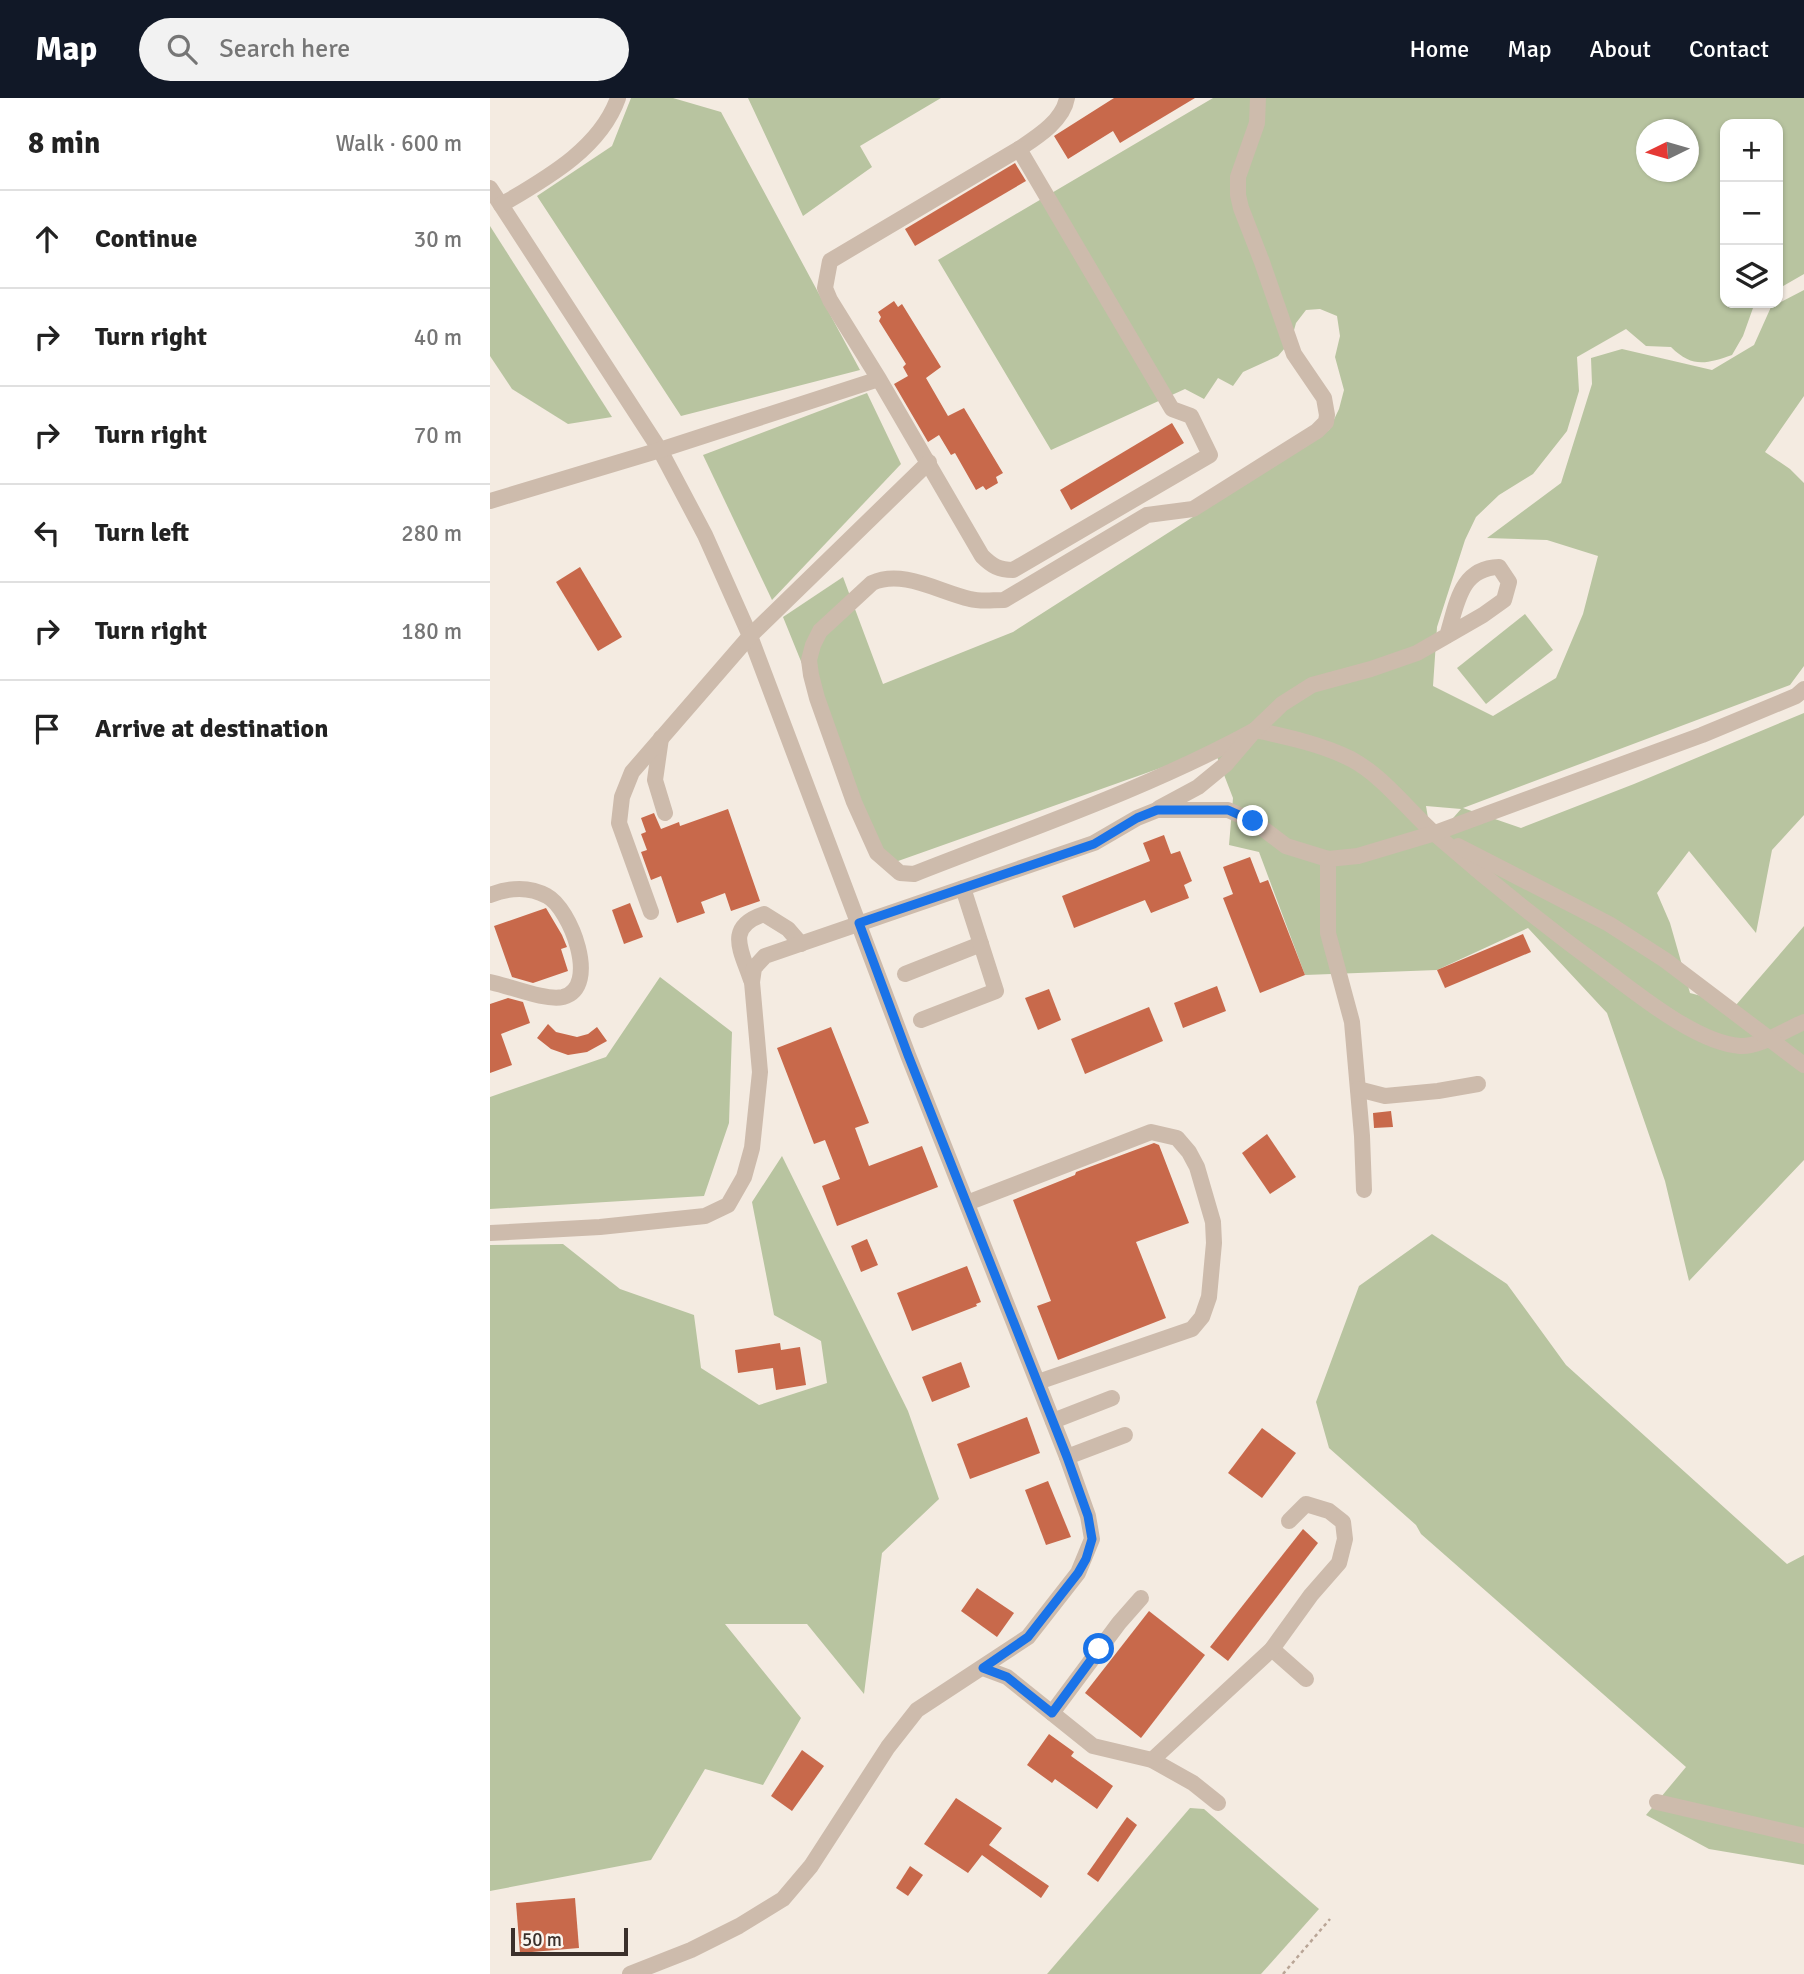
<!DOCTYPE html>
<html lang="en">
<head>
<meta charset="utf-8">
<style>
  :root { --surface:#fff; --page:#f2f2f2; --text:#222; --muted:#767676; --line:#e0e0e0; --accent:#111827 }
  body { margin:0; font-family:Signika,sans-serif; background:var(--page); color:var(--text) }
  .controls { position:absolute; right:21px; top:21px; display:grid; overflow:hidden; border-radius:14px; box-shadow:0 2px 5px #0004 }
  .controls button { width:63px; height:63px; display:grid; place-items:center; padding:0; border:0; border-bottom:2px solid var(--line); background:var(--surface); color:var(--text); font:35px sans-serif }
  .compass { position:absolute; left:1146px; top:21px; width:63px; height:63px; border-radius:50%; background:var(--surface); box-shadow:0 2px 5px #0004; rotate:265deg }
  .scale { position:absolute; left:21px; bottom:18px; width:117px; box-sizing:border-box; padding-left:7px; border:4px solid #3b302b; border-top:0; font-size:19px; line-height:24px; white-space:nowrap; color:#3b302b; -webkit-text-stroke:5px #fbf5ee; paint-order:stroke }
  .stop { position:absolute; width:21px; height:21px; margin:-16px; border:5px solid #1a73e8; border-radius:50%; background:#fff }
  .stop.end { background:#1a73e8; border-color:#fff; box-shadow:0 2px 7px #0008 }
  .list { margin:0; padding:0; list-style:none }
  h2 { display:flex; justify-content:space-between; align-items:center; height:91px; margin:0; padding:0 28px; font-size:30px }
  h2 small { font-size:23px; font-weight:400; color:var(--muted) }
  .list li { display:grid; grid-template-columns:46px 1fr auto; gap:21px; align-items:center; box-sizing:border-box; height:98px; padding:0 28px; border-top:2px solid var(--line) }
  .list b { display:block; font-size:26px; white-space:nowrap }
  .list em { font-size:23px; font-style:normal; color:var(--muted) }
  .icon { flex:none; width:38px; height:38px; fill:none; stroke:currentColor; stroke-width:2; stroke-linecap:round; stroke-linejoin:round }
  .map { position:relative; flex:none; width:1314px; height:1876px; overflow:hidden }
  header { display:flex; align-items:center; gap:42px; box-sizing:border-box; height:98px; padding:0 35px; background:var(--accent); color:#fff }
  header strong { font-size:33px }
  nav { display:flex; gap:38px; margin-inline-start:auto; font-size:24px }
  .search { width:490px; height:63px; background:var(--page); display:flex; align-items:center; gap:18px; box-sizing:border-box; padding:0 24px; border-radius:38px; color:var(--muted); font-size:26px }
  main { display:flex }
  aside { flex:1; background:var(--surface) }
  .map>svg:first-child { display:block }
  .green { fill:#b8c4a0; fill-rule:evenodd }
  .building { fill:#c8694b }
  .lines { fill:none; stroke-linecap:round; stroke-linejoin:round }
  .path { stroke:#b9a596; stroke-width:2.5; stroke-dasharray:3.5 3.5; stroke-linecap:butt }
  .minor { stroke:#cdbbac; stroke-width:16 }
  .route { stroke:#1a73e8; stroke-width:9 }
</style>
</head>
<body>
<header>
<strong>Map</strong>
<div class="search"><svg class="icon" aria-label="search" viewBox="0 0 24 24"><circle cx="10" cy="10" r="6"/><path d="M15 15l6 6"/></svg>Search here</div>
<nav><a>Home</a><a>Map</a><a>About</a><a>Contact</a></nav>
</header>
<main>
<aside>
<h2>8 min<small>Walk · 600 m</small></h2>
<ul class="list">
<li><svg class="icon" aria-label="ahead" viewBox="0 0 24 24"><path d="M12 20V5M6 11l6-6 6 6"/></svg><div><b>Continue</b></div><em>30 m</em></li>
<li><svg class="icon" aria-label="right" viewBox="0 0 24 24"><path d="M7 20v-9h11M14 6l5 5-5 5"/></svg><div><b>Turn right</b></div><em>40 m</em></li>
<li><svg class="icon" aria-label="right" viewBox="0 0 24 24"><path d="M7 20v-9h11M14 6l5 5-5 5"/></svg><div><b>Turn right</b></div><em>70 m</em></li>
<li><svg class="icon" aria-label="left" viewBox="0 0 24 24"><path d="M17 20v-9H6M10 6l-5 5 5 5"/></svg><div><b>Turn left</b></div><em>280 m</em></li>
<li><svg class="icon" aria-label="right" viewBox="0 0 24 24"><path d="M7 20v-9h11M14 6l5 5-5 5"/></svg><div><b>Turn right</b></div><em>180 m</em></li>
<li><svg class="icon" aria-label="arrive" viewBox="0 0 24 24"><path d="M6 21V4h12l-3 4 3 4H6"/></svg><div><b>Arrive at destination</b></div></li>
</ul>
</aside>
<div class="map">
<svg width="1314" height="1876" viewBox="0 0 1314 1876">
  <rect width="100%" height="100%" fill="#f4ebe1"/>
  <g class="green">
    <path d="M141,0H183L231,14L370,272L191,318L47,98L122,48Z"/>
    <path d="M258,0H451L370,48L382,69L313,118Z"/>
    <path d="M723,0H765L767,7L776,0H1314V176L1288,191V26H1235V205H1270L1263,210L1253,238L1242,257C1216,266 1202,270 1181,249L1156,248L1136,231L1087,259L1089,293L1077,333L1043,376L1009,397L986,419L975,442L947,529L943,588L1003,618L1066,580L1093,516L1108,458L1057,442L997,440L1071,385L1102,286L1101,260L1132,251L1222,272L1264,247L1281,209L1314,192V298L1275,354L1300,371L1314,385V568L1300,587L973,710L1031,730L1144,686L1314,615V717L1282,752L1266,835L1199,753L1167,795L1180,825L1200,895L1246,907L1314,828V1062L1199,1183L1175,1083L1117,915L1038,830L947,872L815,877L769,754L739,747L743,700L724,651L394,768L293,519L353,479L393,586L523,534L839,332L849,311L854,292L845,259L850,238L847,218L830,211L816,212L806,225L801,243L788,258L753,274L743,288L728,280L714,301L695,291L561,352L448,162ZM1156,32H1198V74H1156ZM936,708L971,711L942,744Z"/>
    <path d="M0,128L122,319L78,326L22,291L0,258Z"/>
    <path d="M377,295L411,366L282,502L213,357Z"/>
    <path d="M1035,516L1063,552L996,606L967,570Z"/>
    <path d="M170,879L242,934L239,1025L214,1098L0,1111V999L116,959Z"/>
    <path d="M292,1058L418,1313L449,1401L392,1455L374,1596L317,1526H235L311,1620L273,1687L215,1671L161,1762L0,1793V1147L73,1146L130,1191L204,1217L211,1270L269,1307L337,1285L331,1243L284,1217L262,1104Z"/>
    <path d="M942,1136L1017,1186L1076,1267L1297,1466L1314,1457V1767L1219,1751L1156,1717L1196,1669L931,1436L926,1427L839,1350L826,1304L869,1188Z"/>
    <path d="M700,1710L714,1711L829,1811L771,1876H557Z"/>
  </g>
  <g class="building">
    <path d="M624,0H705L630,45L623,33L578,61L564,38Z"/>
    <path d="M525,65L536,83L425,148L415,131Z"/>
    <path d="M404,203L408,209L412,206L451,269L436,280L458,318L474,310L513,375L506,379L508,385L496,392L493,388L486,392L465,355L461,357L449,337L438,344L404,286L418,278L413,269L416,266L389,223L391,219L388,214Z"/>
    <path d="M682,325L694,345L581,412L570,392Z"/>
    <path d="M90,469L132,539L108,553L66,484Z"/>
    <path d="M238,711L270,803L241,813L235,795L211,804L215,815L187,825L171,778L161,782L151,754L157,752L151,736L156,734L151,720L164,715L171,731L189,724L190,728Z"/>
    <path d="M674,737L681,756L690,753L702,783L694,787L699,800L661,815L655,802L584,830L572,798L660,763L653,745Z"/>
    <path d="M760,759L770,785L778,782L815,877L770,895L733,800L743,796L733,769Z"/>
    <path d="M140,805L153,839L134,846L122,812Z"/>
    <path d="M56,810L72,837L77,849L71,851L78,873L43,885L22,879L4,828Z"/>
    <path d="M1033,836L1041,854L955,890L947,872Z"/>
    <path d="M727,888L736,913L693,930L684,905Z"/>
    <path d="M559,891L571,922L548,932L535,900Z"/>
    <path d="M18,900L33,904L40,925L11,936L22,967L0,975V906Z"/>
    <path d="M659,909L673,943L595,976L581,941Z"/>
    <path d="M58,926L66,934L87,939L98,936L107,929L117,943L97,954L78,957L61,951L47,940Z"/>
    <path d="M341,929L379,1025L365,1030L379,1068L432,1048L448,1089L347,1128L332,1088L350,1081L335,1042L324,1046L287,950Z"/>
    <path d="M901,1013L903,1029L884,1030L883,1015Z"/>
    <path d="M777,1036L806,1079L780,1096L752,1055Z"/>
    <path d="M664,1045L669,1047L699,1125L646,1144L676,1220L568,1262L547,1208L561,1203L523,1102L585,1077L586,1074Z"/>
    <path d="M377,1141L388,1167L371,1174L361,1148Z"/>
    <path d="M477,1168L491,1204L486,1206L487,1208L422,1233L407,1195Z"/>
    <path d="M290,1245L291,1252L310,1249L316,1287L286,1292L283,1270L248,1275L245,1252Z"/>
    <path d="M471,1264L480,1289L442,1304L432,1279Z"/>
    <path d="M537,1319L550,1355L480,1381L467,1346Z"/>
    <path d="M772,1330L806,1355L772,1400L738,1375Z"/>
    <path d="M558,1383L581,1439L556,1447L535,1392Z"/>
    <path d="M813,1431L828,1445L738,1563L720,1549Z"/>
    <path d="M487,1490L524,1515L507,1539L471,1513Z"/>
    <path d="M659,1513L715,1557L651,1640L595,1595Z"/>
    <path d="M559,1636L584,1654L581,1658L623,1688L607,1711L565,1681L562,1685L537,1667Z"/>
    <path d="M312,1652L334,1668L302,1713L281,1698Z"/>
    <path d="M466,1700L512,1730L499,1747L559,1788L551,1800L492,1757L478,1775L434,1746Z"/>
    <path d="M637,1719L647,1727L608,1784L597,1776Z"/>
    <path d="M420,1768L433,1777L418,1798L406,1790Z"/>
    <path d="M85,1800L89,1850L30,1855L26,1805Z"/>
  </g>
  <g class="lines">
    <path class="path" d="M793,1876L840,1821"/>
    <g class="minor">
      <path d="M768,0L767,25L748,79V97L751,110L772,164L804,256L834,300L837,317L836,324L827,333L703,411L657,417L514,502C502,502 491,504 480,501C449,494 413,471 382,485L330,533L323,547L319,562L321,577L327,600L364,704L387,755L410,775L424,776C538,731 657,691 765,632C797,639 831,646 861,661C893,678 917,711 944,735C1001,785 1060,832 1122,877C1154,901 1209,945 1250,948C1270,949 1295,932 1314,924"/>
      <path d="M529,51C547,39 573,23 577,0"/>
      <path d="M0,90L170,352L215,437L260,538L418,957L577,1359L598,1418L602,1441L588,1475L538,1539L427,1612L398,1649L321,1768L293,1801L249,1828L201,1852L140,1876"/>
      <path d="M11,107C55,81 110,51 128,0"/>
      <path d="M0,403L170,352L389,281L340,202L335,190L340,163L529,51L682,311L701,318L720,357L523,472C509,472 502,468 492,458L389,281"/>
      <path d="M171,640L165,682L175,715"/>
      <path d="M669,710L708,689L736,666L765,632L792,606L822,587L881,571L927,555L993,517L1014,502L1019,484L1009,469C970,470 967,506 957,538"/>
      <path d="M968,748L1119,826L1175,862L1314,967"/>
      <path d="M838,761V835L862,924L872,1038L874,1092"/>
      <path d="M0,797C18,790 39,788 57,798C80,810 111,889 73,899C55,903 20,888 0,884"/>
      <path d="M161,814L129,725L132,699L142,674L260,538L439,364"/>
      <path d="M415,876L491,846"/>
      <path d="M261,882C251,852 235,829 274,816L298,831L311,846"/>
      <path d="M431,922L506,893L473,790"/>
      <path d="M868,991L895,998L948,993L988,986"/>
      <path d="M477,1105L661,1034L687,1040L699,1054L707,1069L723,1124L724,1145L719,1199L712,1219L702,1231L548,1284"/>
      <path d="M0,1135L110,1129L215,1118L238,1107L254,1079L262,1050L270,974L262,884L264,870L275,858L604,745L647,720L667,712H738L763,723L796,748L838,761L868,758L945,735L1212,637L1306,598L1314,591"/>
      <path d="M563,1323L622,1300"/>
      <path d="M577,1359L635,1337"/>
      <path d="M782,1551L816,1581"/>
      <path d="M493,1570L517,1579L603,1648L662,1662L703,1685L728,1705"/>
      <path d="M562,1615L629,1525L651,1500"/>
      <path d="M662,1662L782,1551L821,1497L849,1465L855,1441L853,1424L839,1413L816,1406L799,1423"/>
      <path d="M1167,1704L1314,1738"/>
    </g>
  </g>
  <g class="lines">
    <path class="route" d="M609,1551L562,1615L517,1579L493,1570L538,1539L588,1475L596,1461L602,1441L598,1418L577,1359L418,957L369,825L604,746L647,720L667,712H738L763,723"/>
  </g>
</svg>
<div class="controls">
<button>+</button>
<button>−</button>
<button><svg class="icon" aria-label="layers" viewBox="0 0 24 24"><path d="M12 4l9 5-9 5-9-5zM3 14l9 5 9-5"/></svg></button>
</div>
<svg class="compass" viewBox="-18 -18 36 36"><path d="M0-13l5 13h-10z" fill="#e53935"/><path d="M0 13l5-13h-10z" fill="#767676"/></svg>
<div class="scale">50 m</div>
<div class="stop" style="left:609px;top:1551px"></div>
<div class="stop end" style="left:763px;top:723px"></div>
</div>
</main>
</body>
</html>
